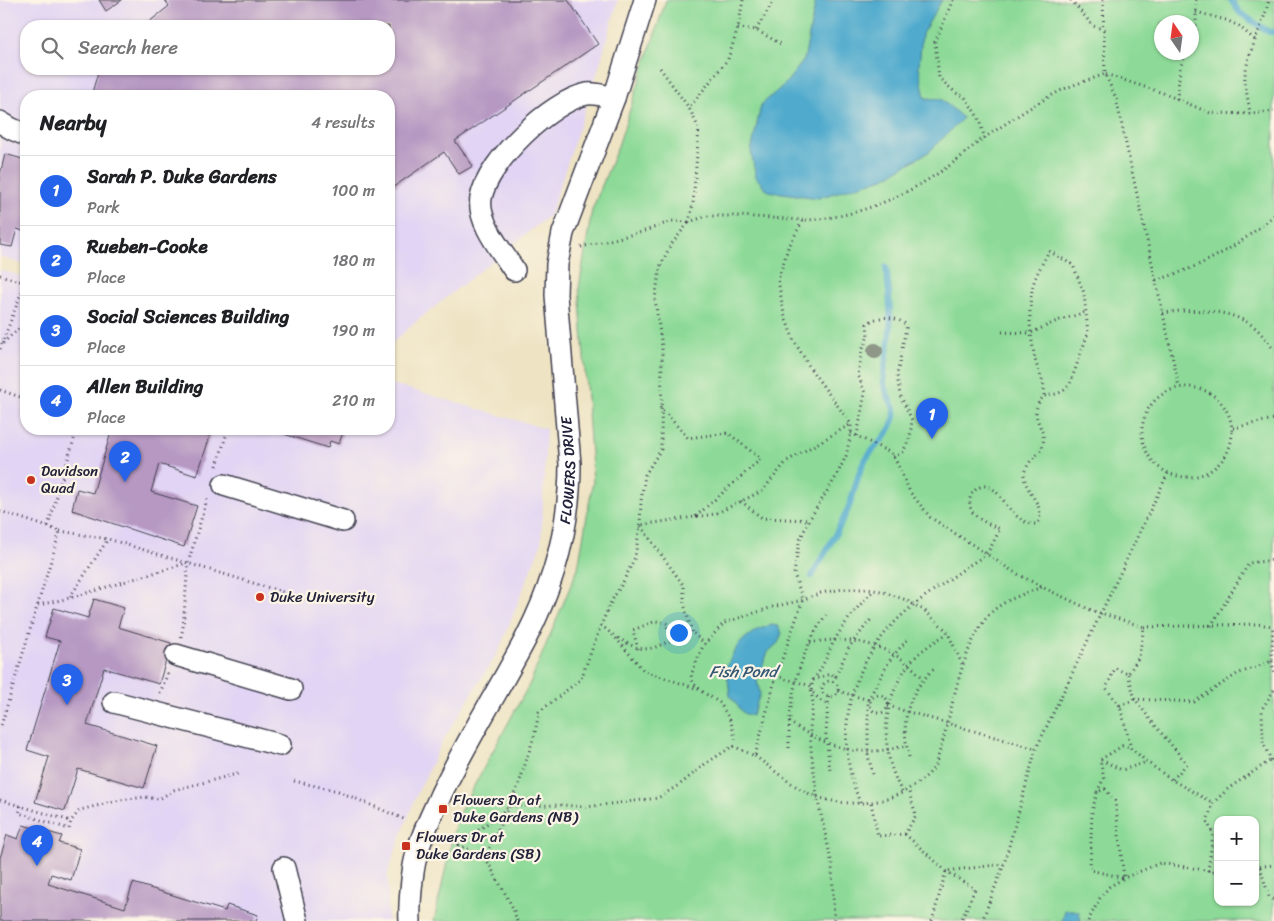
<!DOCTYPE html>
<html lang="en">
<head>
<meta charset="utf-8">
<style>
  :root { --surface:#fff; --page:#f2f2f2; --text:#202124; --muted:#757577; --line:#e0e0e0; --accent:#2563eb }
  body { margin:0; font-family:Sriracha,sans-serif; background:var(--page); color:var(--text) }
  .controls { position:absolute; right:15px; bottom:15px; display:grid; overflow:hidden; border-radius:10px; box-shadow:0 1px 4px #0004 }
  .controls button { width:45px; height:45px; display:grid; place-items:center; padding:0; border:0; border-bottom:1px solid var(--line); background:var(--surface); color:var(--text); font:25px sans-serif }
  .compass { position:absolute; left:1154px; top:15px; width:45px; height:45px; border-radius:50%; background:var(--surface); box-shadow:0 1px 4px #0004; rotate:347deg }
  .you { position:absolute; left:678px; top:632px; width:18px; height:18px; margin:-12px; border:4px solid #fff; border-radius:50%; background:#1a73e8; box-shadow:0 0 0 8px #1a73e833 }
  .badge { display:grid; place-items:center; width:32px; height:32px; border-radius:50%; background:var(--accent); color:#fff; font-size:16px; font-weight:700 }
  .pin { position:absolute; translate:-50% -41px; filter:drop-shadow(0 1px 2px #0008) }
  .pin::after { content:''; position:absolute; top:26px; width:18px; height:15px; background:inherit; clip-path:polygon(0 0,100% 0,50% 100%) }
  .list { margin:0; padding:0; list-style:none }
  h2 { display:flex; justify-content:space-between; align-items:center; height:65px; margin:0; padding:0 20px; font-size:21px }
  h2 small { font-size:16px; font-weight:400; color:var(--muted) }
  .list li { display:grid; grid-template-columns:32px 1fr auto; gap:15px; align-items:center; box-sizing:border-box; height:70px; padding:0 20px; border-top:1px solid var(--line) }
  .list b { display:block; font-size:19px; white-space:nowrap }
  .list p { margin:0; font-size:16px; white-space:nowrap; color:var(--muted) }
  .list em { font-size:16px; font-style:normal; color:var(--muted) }
  .icon { flex:none; width:28px; height:28px; fill:none; stroke:currentColor; stroke-width:2; stroke-linecap:round; stroke-linejoin:round }
  .map { position:relative; flex:none; width:1274px; height:921px; overflow:hidden }
  .search { position:absolute; background:var(--surface); box-shadow:0 1px 4px #0004; left:20px; top:20px; width:375px; height:55px; display:flex; align-items:center; gap:12px; box-sizing:border-box; padding:0 18px; border-radius:20px; color:var(--muted); font-size:19px }
  .panel { position:absolute; background:var(--surface); box-shadow:0 1px 4px #0004; left:20px; top:90px; width:375px; height:345px; border-radius:20px }
  .map>svg:first-child { display:block }
  .built { fill:#e1d4f4; fill-rule:evenodd }
  .green { fill:#8dda98; stroke:#587e6a; fill-rule:evenodd }
  .water { fill:#4faacd; stroke:#386684 }
  .lines { fill:none; stroke-linecap:round; stroke-linejoin:round }
  .stream { stroke:#4faacd; stroke-width:6 }
  .building { fill:#b698c2 }
  .minor-casing { stroke:#413f4f; stroke-width:24 }
  .path { stroke:#413f4f; stroke-width:3; stroke-dasharray:1 4; stroke-linecap:butt }
  .minor { stroke:#fff; stroke-width:21 }
  .tree { fill:#8f9788 }
  .poi-dot { fill:#c8321e; stroke:#fcf5e5; stroke-width:2 }
  .labels { text-anchor:middle; stroke-width:4.5; stroke-linejoin:round; paint-order:stroke }
  .street-label { font-size:15px; fill:#22223b; stroke:#fcf5e5 }
  .poi-label { font-size:15px; fill:#22223b; stroke:#fcf5e5; text-anchor:start }
  .water-label { font-size:16px; font-style:italic; fill:#345875; stroke:#fcf5e5 }
</style>
</head>
<body>
<div class="map">
<svg width="1274" height="921" viewBox="0 0 1274 921">
  <rect width="100%" height="100%" fill="#fcf5e5"/>
  <filter id="ink" filterUnits="userSpaceOnUse"><feTurbulence type="fractalNoise" baseFrequency=".02" numOctaves="2"/><feDisplacementMap in="SourceGraphic" scale="10" xChannelSelector="R" yChannelSelector="G"/><feConvolveMatrix kernelMatrix="1 2 1 2 8 2 1 2 1" color-interpolation-filters="sRGB"/></filter>
  <filter id="wash" filterUnits="userSpaceOnUse"><feTurbulence type="fractalNoise" baseFrequency=".0096" numOctaves="4" result="noise"/><feDisplacementMap in="SourceGraphic" scale="20" xChannelSelector="R" yChannelSelector="G"/><feGaussianBlur stdDeviation="1.12" result="paint"/><feColorMatrix in="noise" values="0 0 0 0 0 0 0 0 0 0 0 0 0 0 0 0 0 1.4 0 .05"/><feComposite in="paint" operator="in"/></filter>
  <g filter="url(#wash)">
    <rect width="100%" height="100%" fill="#eee3c3"/>
    <g class="built">
      <path d="M0,0H618L598,70L550,215L413,324L389,346V96H26V265L0,257ZM26,26H389V69H26Z"/>
      <path d="M0,270L26,278V429H389V383L546,429L541,544L499,650L442,742L416,796L388,871V921H0Z"/>
    </g>
    <path class="green" d="M666,0H1274V921H434L457,817L530,683L578,568L593,481L579,288L592,210L618,146ZM1162,22H1192V52H1162ZM1218,820H1255V902H1218Z"/>
    <g class="water">
      <path d="M816,0H942L922,34L919,67L925,98L941,99L963,118L930,151L884,178L818,198L768,191L756,177L751,152L761,105L785,84L804,60Z"/>
      <path d="M771,625L778,626L782,633L778,643L768,652L757,680L760,694L752,716L743,713L730,696L728,679L725,672C734,646 745,633 771,625Z"/>
      <path d="M1065,910H1073L1079,912L1081,921H1062Z"/>
    </g>
    <g class="lines">
      <g class="stream">
        <path d="M1231,0L1240,13L1269,32H1274"/>
        <path d="M812,576C824,554 838,532 848,509C854,495 857,475 864,462C873,446 888,439 894,419C898,407 885,396 884,384C882,371 890,346 890,331C891,311 889,288 886,267"/>
      </g>
    </g>
    <g id="blocks">
      <g class="building">
        <path d="M99,0H122L106,11Z"/>
        <path d="M165,0H568L598,44L455,141L473,166L459,174L444,152L389,190V96H91L99,69H389V26H144L169,6Z"/>
        <path d="M5,154L26,160V232L17,229L12,247L0,245V175Z"/>
        <path d="M112,429H188L210,436L197,476L159,464L151,492L197,506L184,547L72,510L77,489L93,493Z"/>
        <path d="M268,429H344L339,444L330,441L328,448Z"/>
        <path d="M94,599L124,608L118,627L171,643L159,684L104,668L87,725L157,746L144,788L78,769L65,811L35,802L49,757L27,750L60,641L45,637L54,608L88,618Z"/>
        <path d="M23,825L62,836L59,843L80,849L71,880L51,874L48,884L125,908L133,883L225,911L227,905L258,915L256,921H0V858L7,835L18,839Z"/>
      </g>
    </g>
  </g>
  <g filter="url(#ink)">
    <use href="#blocks" fill-opacity="0" stroke="#413f4f" stroke-width="1"/>
    <g class="lines">
      <g class="minor-casing">
        <g id="minor">
          <path d="M0,122L12,129L26,135"/>
          <path d="M514,270C502,251 477,222 481,198C488,161 551,101 587,94C595,93 606,96 614,98"/>
          <path d="M224,485L343,521"/>
          <path d="M176,655L291,689"/>
          <path d="M114,702L280,745"/>
          <path d="M284,868L297,921"/>
          <path id="s1" d="M410,921C409,906 412,871 416,857C421,835 432,815 441,794C467,740 499,690 526,638C554,584 570,524 570,464L556,295L557,264L563,233L614,98L645,0"/>
        </g>
      </g>
      <g class="path">
        <path d="M743,0L738,28L728,59L689,108L699,129L693,204L689,222L707,216H739L803,220"/>
        <path d="M953,0L935,42L939,78L956,93L965,97L978,117L985,138"/>
        <path d="M1071,0L1093,26L1105,30"/>
        <path d="M1103,0L1105,74L1163,93L1210,113L1250,114L1274,111"/>
        <path d="M1196,12L1226,20L1239,26L1255,40"/>
        <path d="M738,28L756,30L781,44"/>
        <path d="M756,30L774,0"/>
        <path d="M1192,40L1196,30V0"/>
        <path d="M660,68L689,108"/>
        <path d="M1177,99L1180,68L1186,52"/>
        <path d="M1250,114C1249,102 1244,84 1245,75C1249,48 1263,26 1269,0"/>
        <path d="M581,247L642,232L672,221L689,222"/>
        <path d="M0,275L26,283"/>
        <path d="M1156,280C1200,268 1240,246 1274,215"/>
        <path d="M1163,313C1192,309 1228,308 1253,326C1261,332 1268,342 1274,350"/>
        <path d="M1002,332L1031,333L1057,321L1086,312"/>
        <path d="M3,343L26,322"/>
        <path d="M0,349L25,283"/>
        <circle cx="1187" cy="432" r="45"/>
        <path d="M0,390L26,399"/>
        <path d="M389,395H391"/>
        <path d="M660,407L688,438L728,433L761,459L695,517"/>
        <path d="M1233,428L1274,419"/>
        <path d="M851,433L891,453L897,463L910,492L930,517L1014,572L1042,587L1091,610L1144,627L1139,657L1128,674L1115,668L1106,688L1120,706L1131,748L1147,762L1172,780L1213,803"/>
        <path d="M857,436L865,393L858,375L862,351L868,336L867,324C876,315 896,316 905,324L906,328L897,375L900,395L912,420L910,437L903,452L893,457"/>
        <path d="M217,466L228,429"/>
        <path d="M741,501L762,518L809,520"/>
        <path d="M0,511L60,531L0,729"/>
        <path d="M48,526L77,429"/>
        <path d="M60,531L108,539L319,603"/>
        <path d="M70,597L108,539"/>
        <path d="M38,605L70,598L187,563"/>
        <path d="M601,625L614,636L644,671L698,689L720,703L731,722L736,741"/>
        <path d="M1211,626L1249,563L1274,560"/>
        <path d="M1144,627L1256,624L1273,626"/>
        <path d="M692,632L684,604V586L640,525L715,514L762,491L787,461L851,424"/>
        <path d="M181,637L183,628L188,563L208,496"/>
        <path d="M618,638C640,651 647,653 671,640L666,623L682,631L692,632L705,644"/>
        <path d="M810,643C842,636 877,642 903,660C910,665 917,672 923,678"/>
        <path d="M638,649L633,630L656,621L666,623"/>
        <path d="M1272,661L1274,673"/>
        <path d="M1128,674L1135,699L1194,702L1237,674L1272,661L1273,626"/>
        <path d="M776,676L811,686"/>
        <path d="M836,676L849,647L872,618"/>
        <path d="M813,680C823,668 827,655 834,641C845,622 858,606 873,591"/>
        <circle cx="830" cy="689" r="8"/>
        <path d="M1274,690L1262,709L1263,743L1274,766"/>
        <path d="M811,691L813,703L810,728L811,749L817,797L832,864L834,921"/>
        <path d="M838,691L869,700"/>
        <path d="M703,692L693,683L691,675L703,646L724,623L773,607L803,600L821,593L843,589H866L881,591L906,600L925,611L947,631L962,664"/>
        <path d="M160,693L168,673"/>
        <circle cx="879" cy="704" r="9"/>
        <path d="M829,697L828,704L822,702L811,691L813,680L830,674L836,676L834,681"/>
        <path d="M828,704L826,734L830,771"/>
        <path d="M888,706L1036,749"/>
        <path d="M1120,706L1135,699L1149,718L1187,764L1172,780"/>
        <path d="M789,722C813,738 842,753 872,751C883,751 895,748 906,746"/>
        <path d="M789,748C788,701 798,654 826,615"/>
        <path d="M755,756C772,768 789,784 808,793C837,807 879,807 907,790C917,783 930,776 935,765C952,719 955,667 982,624C995,602 1019,596 1042,587"/>
        <path d="M909,757C900,722 907,693 934,669"/>
        <path d="M1101,760L1122,770L1147,762"/>
        <path d="M873,774L868,756V700L891,658L908,639"/>
        <path d="M294,781L338,791L406,820"/>
        <path d="M1105,789L1115,801L1124,878L1090,870L1092,812L1097,792Z"/>
        <path d="M902,792C880,752 880,703 909,664C919,651 934,642 948,633"/>
        <path d="M1097,792L1104,778L1100,760L1122,746L1131,748"/>
        <path d="M0,800L71,821"/>
        <path d="M860,803C856,792 852,781 850,770C836,705 864,644 915,604C932,591 950,579 968,566C974,562 982,558 987,553C992,546 996,537 1000,529C987,523 967,517 970,499C971,494 975,489 980,487C1001,479 1008,526 1037,524C1046,510 1032,498 1027,486C1025,482 1024,478 1024,474C1025,470 1027,467 1029,463C1034,456 1041,453 1043,444C1047,427 1025,416 1044,396C1045,379 1038,373 1035,359C1030,334 1027,307 1034,282C1037,272 1044,261 1049,251L1073,265L1084,293L1088,333L1070,384C1063,394 1056,394 1044,396"/>
        <path d="M871,803L878,836L905,834L916,815L908,789"/>
        <path d="M21,806L19,813L69,829L71,821L80,810L120,800L145,797L159,799L174,790L241,773"/>
        <path d="M905,834L946,871L975,889L961,921"/>
        <path d="M444,837L459,845"/>
        <path d="M485,857L519,784L535,733L539,712L581,679L601,625L612,600L622,584L635,557L640,525L641,501L645,475L661,449L662,347L655,299L660,267L670,246L689,222"/>
        <path d="M1255,867L1274,865"/>
        <path d="M1260,867L1269,897L1274,900"/>
        <path d="M1208,871L1213,834L1207,821L1213,803L1229,788L1271,760"/>
        <path d="M517,921L513,908L485,857L459,845L510,806L563,805L586,807L658,798L682,783L705,764L733,746L755,756L776,676L803,600L794,574L799,542L809,520L836,477L846,456L851,433V424L812,371L794,341L784,314L778,280L788,248L803,220C858,219 913,193 957,160C967,152 976,143 987,136C1010,121 1034,104 1058,92C1073,84 1090,80 1105,74L1116,98L1179,387"/>
        <path d="M932,921L946,871L1004,864"/>
        <path d="M982,921L1004,864L1036,749L1168,473"/>
        <path d="M1088,921L1100,898L1109,887L1124,878L1160,863L1218,872"/>
      </g>
      <use href="#minor" class="minor"/>
    </g>
    <circle class="tree" cx="875" cy="351" r="8"/>
  </g>
  <g class="poi-dot">
    <circle cx="31" cy="480" r="5"/>
    <circle cx="260" cy="597" r="5"/>
    <rect x="438" y="804" width="10" height="10" rx="2.5"/>
    <rect x="401" y="841" width="10" height="10" rx="2.5"/>
  </g>
  <g class="labels">
    <g class="street-label">
      <text dy="5" stroke="none"><textPath href="#s1" startOffset="485">FLOWERS DRIVE</textPath></text>
    </g>
    <g class="poi-label">
      <text x="41" y="476">Davidson<tspan x="41" dy="17">Quad</tspan></text>
      <text x="270" y="602">Duke University</text>
      <text x="453" y="805">Flowers Dr at<tspan x="453" dy="17">Duke Gardens (NB)</tspan></text>
      <text x="416" y="842">Flowers Dr at<tspan x="416" dy="17">Duke Gardens (SB)</tspan></text>
    </g>
    <g class="water-label">
      <text x="743" y="677">Fish Pond</text>
    </g>
  </g>
</svg>
<div class="controls">
<button>+</button>
<button>−</button>
</div>
<svg class="compass" viewBox="-18 -18 36 36"><path d="M0-13l5 13h-10z" fill="#e53935"/><path d="M0 13l5-13h-10z" fill="#757577"/></svg>
<div class="you"></div>
<div class="pin badge" style="left:932px;top:439px">1</div>
<div class="pin badge" style="left:125px;top:482px">2</div>
<div class="pin badge" style="left:67px;top:705px">3</div>
<div class="pin badge" style="left:37px;top:866px">4</div>
<div class="search"><svg class="icon" aria-label="search" viewBox="0 0 24 24"><circle cx="10" cy="10" r="6"/><path d="M15 15l6 6"/></svg>Search here</div>
<section class="panel">
<h2>Nearby<small>4 results</small></h2>
<ul class="list">
<li><span class="badge">1</span><div><b>Sarah P. Duke Gardens</b><p>Park</p></div><em>100 m</em></li>
<li><span class="badge">2</span><div><b>Rueben-Cooke</b><p>Place</p></div><em>180 m</em></li>
<li><span class="badge">3</span><div><b>Social Sciences Building</b><p>Place</p></div><em>190 m</em></li>
<li><span class="badge">4</span><div><b>Allen Building</b><p>Place</p></div><em>210 m</em></li>
</ul>
</section>
</div>
</body>
</html>
